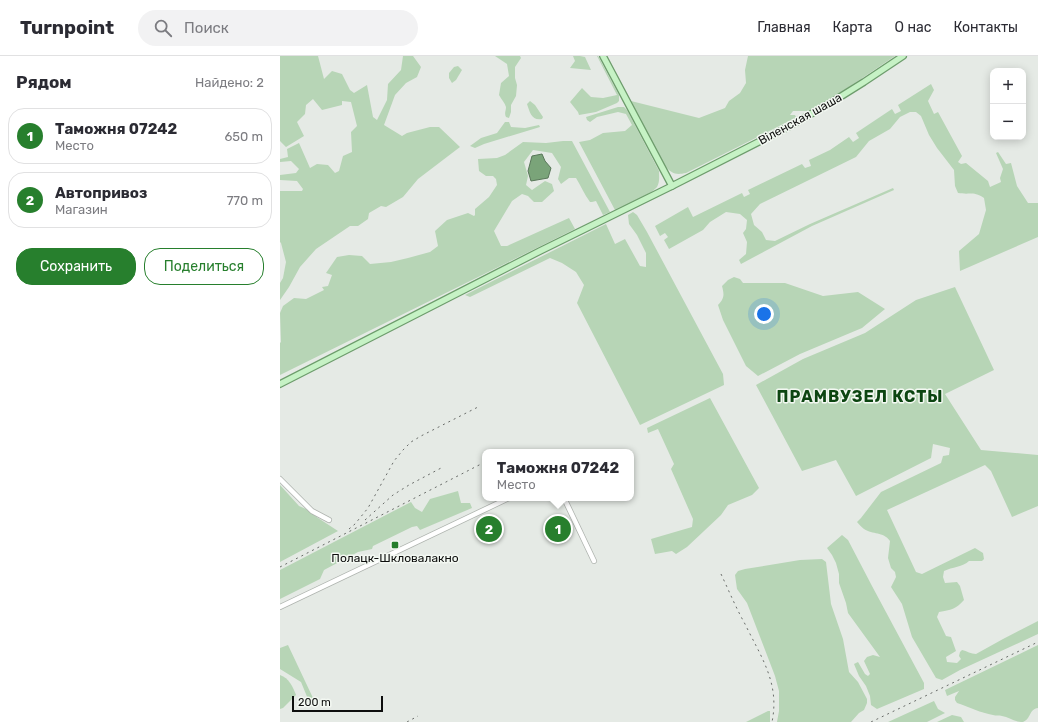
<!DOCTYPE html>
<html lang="ru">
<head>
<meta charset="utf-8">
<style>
  :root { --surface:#fff; --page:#f2f2f3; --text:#2b2b33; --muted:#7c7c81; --line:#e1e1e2; --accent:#277f2d }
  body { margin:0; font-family:Rubik,sans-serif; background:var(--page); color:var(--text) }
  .controls { position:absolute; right:12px; top:12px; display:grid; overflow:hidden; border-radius:8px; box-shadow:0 2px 10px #0003 }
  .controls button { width:36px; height:36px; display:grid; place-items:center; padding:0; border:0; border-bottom:1px solid var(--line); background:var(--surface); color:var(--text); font:20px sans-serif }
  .scale { position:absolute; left:12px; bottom:10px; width:91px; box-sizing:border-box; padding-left:4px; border:2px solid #0d0e0d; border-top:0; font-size:11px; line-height:14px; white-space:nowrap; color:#0d0e0d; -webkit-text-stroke:3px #f3f8f2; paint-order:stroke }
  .you { position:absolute; left:484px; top:258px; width:14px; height:14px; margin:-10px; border:3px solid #fff; border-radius:50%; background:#1a73e8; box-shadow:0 0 0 6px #1a73e833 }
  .badge { display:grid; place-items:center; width:26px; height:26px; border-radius:50%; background:var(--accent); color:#fff; font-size:13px; font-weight:700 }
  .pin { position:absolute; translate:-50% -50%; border:2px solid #fff; box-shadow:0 1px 4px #0006 }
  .popup { position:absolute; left:202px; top:393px; width:152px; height:52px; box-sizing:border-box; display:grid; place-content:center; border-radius:8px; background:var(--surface); filter:drop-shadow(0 1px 3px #0005); font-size:13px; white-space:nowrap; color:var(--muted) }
  .popup b { font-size:15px; color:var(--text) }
  .popup::after { content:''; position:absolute; left:50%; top:100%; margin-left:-8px; border:8px solid transparent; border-top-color:var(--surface) }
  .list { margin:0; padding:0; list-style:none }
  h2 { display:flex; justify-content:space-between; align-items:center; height:52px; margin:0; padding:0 16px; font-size:17px }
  h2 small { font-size:13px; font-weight:400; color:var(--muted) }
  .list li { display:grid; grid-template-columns:26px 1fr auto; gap:12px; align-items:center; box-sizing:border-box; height:56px; margin:0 8px 8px; padding:0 8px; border:1px solid var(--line); border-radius:16px }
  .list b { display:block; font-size:15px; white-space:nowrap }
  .list p { margin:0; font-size:13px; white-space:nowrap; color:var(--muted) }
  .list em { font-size:13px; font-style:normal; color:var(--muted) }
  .actions { display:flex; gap:8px; padding:12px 16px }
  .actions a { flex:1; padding:9px 0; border:1px solid var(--accent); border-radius:16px; text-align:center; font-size:14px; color:var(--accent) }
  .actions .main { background:var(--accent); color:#fff }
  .icon { flex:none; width:22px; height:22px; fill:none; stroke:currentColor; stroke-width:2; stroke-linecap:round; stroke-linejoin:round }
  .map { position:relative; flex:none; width:758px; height:666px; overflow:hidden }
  header { display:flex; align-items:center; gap:24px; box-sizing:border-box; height:56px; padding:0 20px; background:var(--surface); border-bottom:1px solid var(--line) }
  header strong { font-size:19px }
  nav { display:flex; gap:22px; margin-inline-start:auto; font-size:14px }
  .search { width:280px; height:36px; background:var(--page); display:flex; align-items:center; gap:10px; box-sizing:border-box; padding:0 14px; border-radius:22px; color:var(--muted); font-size:15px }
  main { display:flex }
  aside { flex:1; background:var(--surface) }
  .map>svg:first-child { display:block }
  .green { fill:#b7d5b6 }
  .water { fill:#7aa479; stroke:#597759 }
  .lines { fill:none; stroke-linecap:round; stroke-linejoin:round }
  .minor-casing { stroke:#aeb3ae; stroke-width:6 }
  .major-casing { stroke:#6d9c6c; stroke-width:8 }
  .minor { stroke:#fff; stroke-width:4.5 }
  .major { stroke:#c6f2c5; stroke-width:5.5 }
  .rail { stroke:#696c69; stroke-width:1; stroke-dasharray:2 4; stroke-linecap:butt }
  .poi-dot { fill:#277f2d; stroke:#f3f8f2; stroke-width:1.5 }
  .labels { text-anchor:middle; stroke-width:3; stroke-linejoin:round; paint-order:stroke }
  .street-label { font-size:12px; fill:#0d0e0d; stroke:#f3f8f2 }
  .poi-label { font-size:12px; fill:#0d0e0d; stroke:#f3f8f2 }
  .district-label { font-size:16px; font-weight:bold; letter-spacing:1px; fill:#0c4511; stroke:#f3f8f2 }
</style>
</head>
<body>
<header>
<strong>Turnpoint</strong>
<div class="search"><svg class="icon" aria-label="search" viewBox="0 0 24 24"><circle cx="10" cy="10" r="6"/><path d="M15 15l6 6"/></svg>Поиск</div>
<nav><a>Главная</a><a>Карта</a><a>О нас</a><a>Контакты</a></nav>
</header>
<main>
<aside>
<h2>Рядом<small>Найдено: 2</small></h2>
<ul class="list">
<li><span class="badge">1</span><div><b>Таможня 07242</b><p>Место</p></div><em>650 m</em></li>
<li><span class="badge">2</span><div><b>Автопривоз</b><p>Магазин</p></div><em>770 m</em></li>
</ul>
<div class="actions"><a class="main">Сохранить</a><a>Поделиться</a></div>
</aside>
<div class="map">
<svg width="758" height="666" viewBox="0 0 758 666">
  <rect width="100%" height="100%" fill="#e5eae5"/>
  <g class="green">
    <path d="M0,0H38L44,23L52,15L62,18L70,34L74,37L87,29L93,61L97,64L107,44L108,28L121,14L123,0H133L141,11L137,21L126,27L115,39L104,69L122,80L127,77L150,71H159L180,91L138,123L123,141L106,151L101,150L89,157L88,163L78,170H70L36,193L20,211L9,231L0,244V227L3,222L6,206L1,187L0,186V135H22L23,133L17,125L0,124V119L16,117L19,113L11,105L0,106V103L8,101L7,93L19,87L30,112L37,108L48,109L55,117L59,115L63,100L72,96L71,76L77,70L71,46L62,45V49L42,54L33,43L26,49L25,58L17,66L24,80L6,91L0,85Z"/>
    <path d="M215,0H240L241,2L235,11V22L237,29L236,40L231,49V56L229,62L226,61C224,57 226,55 226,51C225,47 221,43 219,39L221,27L229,20L227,8Z"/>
    <path d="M293,0H300L305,1L311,14L290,12L295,5Z"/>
    <path d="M317,0H318L339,39V45L337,47L316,56L299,59L298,56L290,46L302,32L311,41L323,42L337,39Z"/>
    <path d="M468,0H615L551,43L528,55H513L510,59H515L516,61L513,63L406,117C396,119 392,118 385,110L351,45L419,62L445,52L449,45L460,37L466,27L465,14Z"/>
    <path d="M178,10L182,14L176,24L172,27L169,22V17L174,11Z"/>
    <path d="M651,28L654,34L648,45L654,58L658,56L682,100L678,106L681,108L686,107L708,125L710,131L721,126L720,122L723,113L716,97L718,96L726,108L731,107L737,130L748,147H758V181L680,215L679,195L699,178L706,154L704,142C693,135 690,139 678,137L675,130L674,114L657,92L649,79L641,60L636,56H630L620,61L610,73L589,85L576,101L480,148L471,158L474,169L482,176L486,184L495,185L530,168L613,132L614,134L532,170L461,208L459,204L466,198L467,186L463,177L466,173L467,164L460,158L446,156L430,166L423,174L389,193L384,184L388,181L385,177L380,180L375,170L408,151L413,161L462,137L464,141L470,138L468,134L522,108L525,112L531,110L529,104L550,94L569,81L573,86L579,82L576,77L612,53L615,58L621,55L618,49Z"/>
    <path d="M250,45L255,49L263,61L262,63C252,65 250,57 247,48Z"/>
    <path d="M338,51H344L347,54L379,115C379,120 380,126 377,131C372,138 343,150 335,154L299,86L310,84L323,77L345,75L352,69L346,58L338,56L317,61L310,66L307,64L306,61Z"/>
    <path d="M225,66H229L231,71L245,72L259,69L260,71L204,88L195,92L190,90L201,82L217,77Z"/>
    <path d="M283,85H292L330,156L323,159L316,145L312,146H310C304,138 301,130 296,122H289L281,128L278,123L281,111L272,97L253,94L244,106L248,120L246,129L252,134L265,125L272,128L274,135L262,146H254L248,140L242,138L232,145L214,175L221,190H227L289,162L295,173L0,319V287L1,286L0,257L3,250L14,242L26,243L44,234L42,231L48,230L52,219L46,217L57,201L69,199L82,200L90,208L111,206L128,202L150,196L158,190L155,175L167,164L188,157L194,160L195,159V153L209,141L217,129L216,123L213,120H206L199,115L198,103L217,102L225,99L243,86L266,87Z"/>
    <path d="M353,156L357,159L367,176L443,318L444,329L360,369L297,247L304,229L296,216L282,207L270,202L190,241L185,239L326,168L335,188L345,183L360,210L366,211V197L357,179L349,168L348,159Z"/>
    <path d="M454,221L460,223L463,227H505L543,240L578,236L605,253L582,272L520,298L478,320L466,310L443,264L438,249C445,242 444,238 442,230L448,224Z"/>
    <path d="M675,231L714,314L665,338L701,394L758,399V450L732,461L711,415L705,409L607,454L636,516L642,518L695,492L703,497L704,503L702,505H689C683,511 672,511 664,515L663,521L665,527L677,526L680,530L684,544C676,553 671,554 659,556L657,561L666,580L671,581L676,595L666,601L667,606L677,607L681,603L679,600L680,596L682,594C687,595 691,598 696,598L723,583L758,565V578L680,614L662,624L656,622L632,581L622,548L611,531L616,521L615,516L611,512L608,502L610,485C603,475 593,479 584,473C581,471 579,468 577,466L581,462L601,436L661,407L663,400L669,399L670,392L653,388L651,402L576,440L556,404L522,415L476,329L523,303L585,277L636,244Z"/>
    <path d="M430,342L479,432L472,439L448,449L441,459L407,491L396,498L392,495L375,498L371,483L412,471L413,463L391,413L394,408L378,373L368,377L367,372Z"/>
    <path d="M0,429L19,450L26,453L38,462L58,475L0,506Z"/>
    <path d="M178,435L181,447H190L192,452L140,474L137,470L132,471L93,490L92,493L78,496L44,514L40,523L0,543V514L131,446L135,452L142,456L150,443Z"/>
    <path d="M562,479L568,484L592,530L644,627V633L597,653L591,649L590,640L586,630L579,620L574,608L578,606L585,618L588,620L590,618L584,605L587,601L593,599L600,601L568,557L566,547L559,527V518L556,507L552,499L547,492Z"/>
    <path d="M542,503L546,506L551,548L563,583L569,616L578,626L587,643V647L584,654L579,657L571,666H497L499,655V635L495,620L467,547L457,533L455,519L458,515L465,513L520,504Z"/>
    <path d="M8,589L33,642L30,645L26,647L28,643L21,626L0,613V592Z"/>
    <path d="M758,589V652C749,653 751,663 743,666C734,666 729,661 722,660C719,659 716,660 713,659C701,657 689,651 677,647L675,644V641L679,635L667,640L665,634Z"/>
    <path d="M0,619C9,622 13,631 16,639L3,652L0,653Z"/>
    <path d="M654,645L658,653L665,657L647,666H608Z"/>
    <path d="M488,655H490V666H466Z"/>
    <path d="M672,659L681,661L684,666H657Z"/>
  </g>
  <path class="water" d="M262,98L265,105L271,112L268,122L251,125L248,115L252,100Z"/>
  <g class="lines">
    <g class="minor-casing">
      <g id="minor">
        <path d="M0,423L32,455L49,464"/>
        <path d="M284,442L314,505"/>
        <path d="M0,551L229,442"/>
      </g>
    </g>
    <g class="major-casing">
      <g id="major">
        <path d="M323,0L392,130"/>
        <path d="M0,328L260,195L392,130L508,71L552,46L584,26L623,0"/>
      </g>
    </g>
    <use href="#minor" class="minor"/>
    <use href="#major" class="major"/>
    <g class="rail">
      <path d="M85,464L113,439L129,429L163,411"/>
      <path d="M69,473L75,468L88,452L114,405L123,394L131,386L141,380L198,351"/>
      <path d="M0,511L205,406"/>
      <path d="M441,518C449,535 456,552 465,568C481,601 500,627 492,666"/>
      <path d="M127,666L138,660"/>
      <path d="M591,666L758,586"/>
    </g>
  </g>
  <rect class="poi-dot" x="111" y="485" width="8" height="8" rx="2"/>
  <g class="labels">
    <g class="street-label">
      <text transform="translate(520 63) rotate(-29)" y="4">Віленская шаша</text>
    </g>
    <g class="poi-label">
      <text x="115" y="506">Полацк-Шкловалакно</text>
    </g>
    <g class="district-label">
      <text x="580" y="346">ПРАМВУЗЕЛ КСТЫ</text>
    </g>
  </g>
</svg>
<div class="controls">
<button>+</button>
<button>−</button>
</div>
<div class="scale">200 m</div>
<div class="you"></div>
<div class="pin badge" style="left:278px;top:473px">1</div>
<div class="popup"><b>Таможня 07242</b>Место</div>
<div class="pin badge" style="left:209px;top:473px">2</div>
</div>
</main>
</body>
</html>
